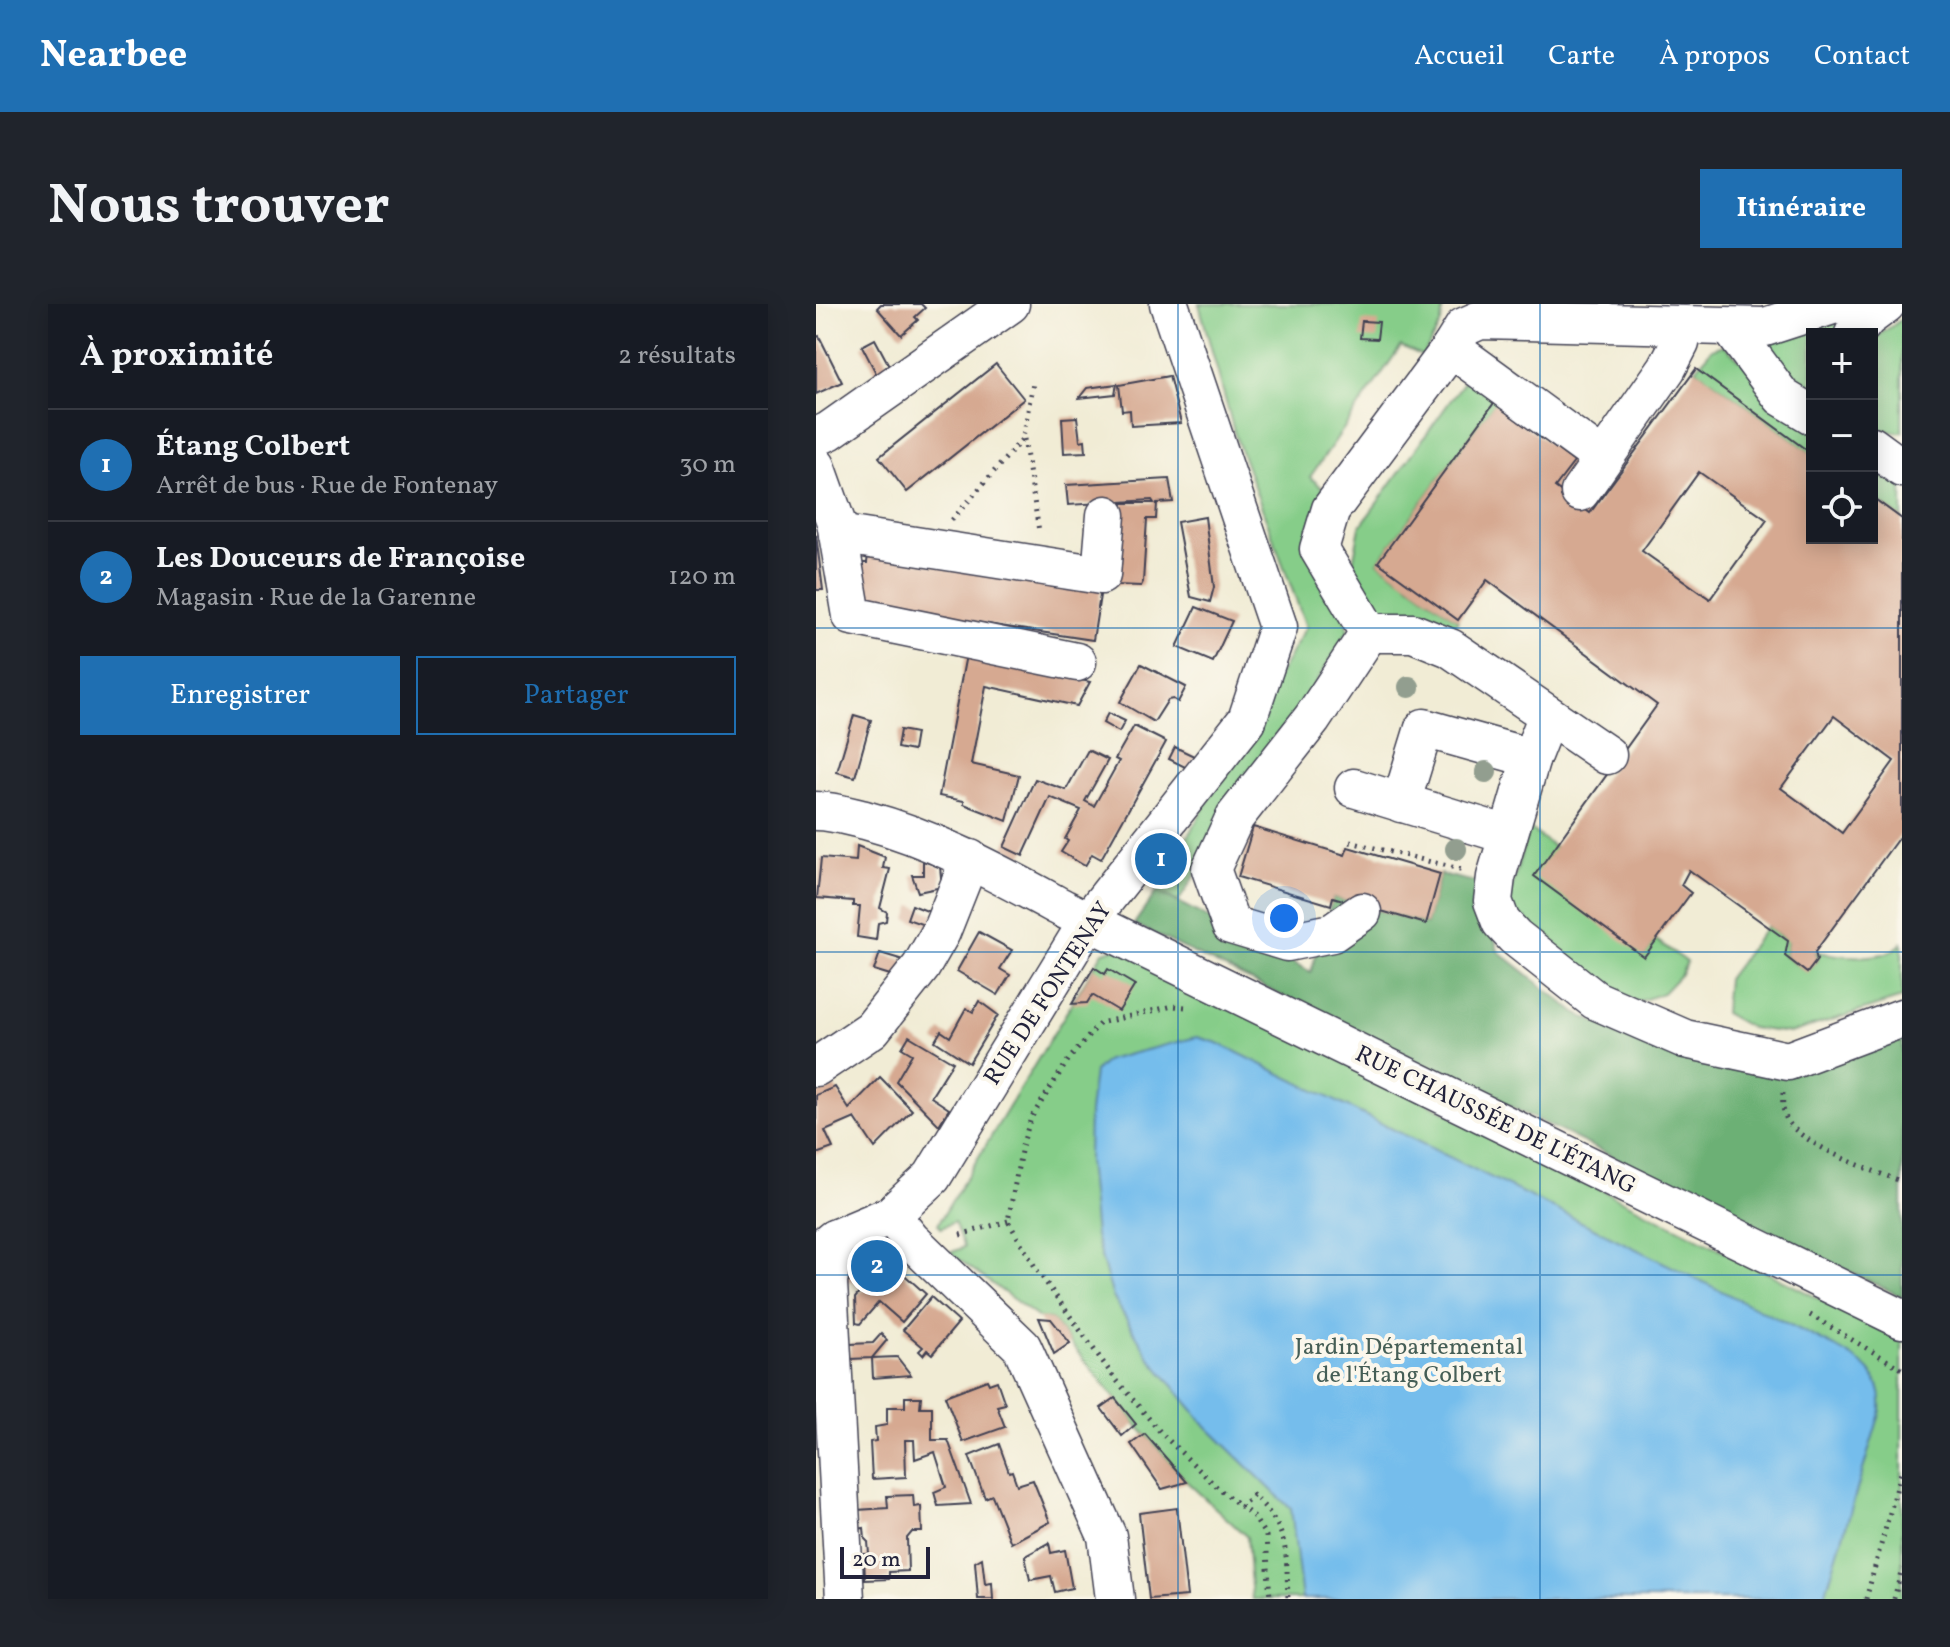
<!DOCTYPE html>
<html lang="fr">
<head>
<meta charset="utf-8">
<style>
  :root { --surface:#171b24; --page:#20242c; --text:#f1f3f6; --muted:#9ea1a6; --line:#363941; --accent:#1f6fb2 }
  body { margin:0; font-family:Vollkorn,serif; background:var(--page); color:var(--text) }
  .controls { position:absolute; right:24px; top:24px; display:grid; overflow:hidden; border-radius:0px; box-shadow:0 4px 20px #0003 }
  .controls button { width:72px; height:72px; display:grid; place-items:center; padding:0; border:0; border-bottom:2px solid var(--line); background:var(--surface); color:var(--text); font:40px sans-serif }
  .scale { position:absolute; left:24px; bottom:20px; width:90px; box-sizing:border-box; padding-left:8px; border:4px solid #22223b; border-top:0; font-size:22px; line-height:28px; white-space:nowrap; color:#22223b; -webkit-text-stroke:6px #fbf7ec; paint-order:stroke }
  .you { position:absolute; left:468px; top:614px; width:28px; height:28px; margin:-20px; border:6px solid #fff; border-radius:50%; background:#1a73e8; box-shadow:0 0 0 12px #1a73e833 }
  .badge { display:grid; place-items:center; width:52px; height:52px; border-radius:50%; background:var(--accent); color:#fff; font-size:26px; font-weight:700 }
  .pin { position:absolute; translate:-50% -50%; border:4px solid #fff; box-shadow:0 2px 8px #0006 }
  .list { margin:0; padding:0; list-style:none }
  h2 { display:flex; justify-content:space-between; align-items:center; height:104px; margin:0; padding:0 32px; font-size:34px }
  h2 small { font-size:26px; font-weight:400; color:var(--muted) }
  .list li { display:grid; grid-template-columns:52px 1fr auto; gap:24px; align-items:center; box-sizing:border-box; height:112px; padding:0 32px; border-top:2px solid var(--line) }
  .list b { display:block; font-size:30px; white-space:nowrap }
  .list p { margin:0; font-size:26px; white-space:nowrap; color:var(--muted) }
  .list em { font-size:26px; font-style:normal; color:var(--muted) }
  .actions { display:flex; gap:16px; padding:24px 32px }
  .actions a { flex:1; padding:18px 0; border:2px solid var(--accent); border-radius:0px; text-align:center; font-size:28px; color:var(--accent) }
  .actions .main { background:var(--accent); color:#fff }
  .icon { flex:none; width:44px; height:44px; fill:none; stroke:currentColor; stroke-width:2; stroke-linecap:round; stroke-linejoin:round }
  .map { position:relative; flex:none; width:1086px; height:1295px; overflow:hidden; border-radius:0px }
  header { display:flex; align-items:center; gap:48px; box-sizing:border-box; height:112px; padding:0 40px; background:var(--accent); color:#fff }
  header strong { font-size:38px }
  nav { display:flex; gap:44px; margin-inline-start:auto; font-size:28px }
  .intro { display:flex; align-items:center; justify-content:space-between; box-sizing:border-box; height:192px; padding:0 48px }
  h1 { margin:0; font-size:56px }
  .button { padding:20px 36px; border-radius:0px; background:var(--accent); color:#fff; font-size:28px; font-weight:700 }
  main { display:flex; gap:48px; padding:0 48px }
  aside { flex:1; background:var(--surface); border-radius:0px; box-shadow:0 4px 20px #0003 }
  .map>svg:first-child { display:block }
  .green { fill:#86cd89; stroke:#547862; stroke-width:2 }
  .forest { fill:#6cb075; stroke:#476958; stroke-width:2 }
  .water { fill:#74bdec; stroke:#4b7094; stroke-width:2 }
  .building { fill:#d6a991; fill-rule:evenodd }
  .lines { fill:none; stroke-linecap:round; stroke-linejoin:round }
  .minor-casing { stroke:#414052; stroke-width:41 }
  .path { stroke:#414052; stroke-width:5; stroke-dasharray:2 6; stroke-linecap:butt }
  .minor { stroke:#fff; stroke-width:38 }
  .tree { fill:#929e8f }
  .grid { fill:none; stroke:#1f6fb2; stroke-width:2; stroke-opacity:0.55 }
  .labels { text-anchor:middle; stroke-width:8; stroke-linejoin:round; paint-order:stroke }
  .street-label { font-size:24px; fill:#22223b; stroke:#fbf7ec }
  .park-label { font-size:24px; fill:#455e56; stroke:#fbf7ec }
</style>
</head>
<body>
<header>
<strong>Nearbee</strong>
<nav><a>Accueil</a><a>Carte</a><a>À propos</a><a>Contact</a></nav>
</header>
<div class="intro"><h1>Nous trouver</h1><a class="button">Itinéraire</a></div>
<main>
<aside>
<h2>À proximité<small>2 résultats</small></h2>
<ul class="list">
<li><span class="badge">1</span><div><b>Étang Colbert</b><p>Arrêt de bus · Rue de Fontenay</p></div><em>30 m</em></li>
<li><span class="badge">2</span><div><b>Les Douceurs de Françoise</b><p>Magasin · Rue de la Garenne</p></div><em>120 m</em></li>
</ul>
<div class="actions"><a class="main">Enregistrer</a><a>Partager</a></div>
</aside>
<div class="map">
<svg width="1086" height="1295" viewBox="0 0 1086 1295">
  <rect width="100%" height="100%" fill="#fbf7ec"/>
  <filter id="ink" filterUnits="userSpaceOnUse"><feTurbulence type="fractalNoise" baseFrequency=".0125" numOctaves="2"/><feDisplacementMap in="SourceGraphic" scale="16" xChannelSelector="R" yChannelSelector="G"/><feConvolveMatrix kernelMatrix="1 2 1 2 8 2 1 2 1" color-interpolation-filters="sRGB"/></filter>
  <filter id="wash" filterUnits="userSpaceOnUse"><feTurbulence type="fractalNoise" baseFrequency=".006" numOctaves="4" result="noise"/><feDisplacementMap in="SourceGraphic" scale="32" xChannelSelector="R" yChannelSelector="G"/><feGaussianBlur stdDeviation="1.8" result="paint"/><feColorMatrix in="noise" values="0 0 0 0 0 0 0 0 0 0 0 0 0 0 0 0 0 1.4 0 .05"/><feComposite in="paint" operator="in"/></filter>
  <g filter="url(#wash)">
    <rect width="100%" height="100%" fill="#f1ecd5"/>
    <g class="green">
      <path d="M383,0H627L625,19L607,52L585,42L494,173L508,185L532,328L362,598L341,587L490,323L419,131Z"/>
      <path d="M1045,2L1026,30H996V104L946,41Z"/>
      <path d="M1086,15V128C1075,129 1065,126 1056,120V36Z"/>
      <path d="M908,41L996,123V150L880,65L896,45Z"/>
      <path d="M652,72L683,93L562,258L642,316L634,329L568,307L544,287L537,258L544,223Z"/>
      <path d="M1056,159L1086,183V215L1056,193Z"/>
      <path d="M713,524L739,544L828,652L840,636L871,658L865,670L847,689L822,698L792,690L700,622L692,598Z"/>
      <path d="M951,622L972,637L969,652L991,668L1001,656L999,648C1024,651 1067,660 1086,639V694L974,729L935,724L908,709L911,675Z"/>
      <path d="M301,644L1086,1036V1295H436L431,1233L371,1178L320,1120L235,1015L223,1014L134,949L148,943L138,918L125,924L122,920L287,648Z"/>
    </g>
    <path class="forest" d="M624,570L664,579L682,647L761,710L856,751L971,764L1086,723V993L318,620L341,587L495,668L517,593L610,620Z"/>
    <path class="water" d="M381,733L402,739L1019,1043C1046,1058 1068,1071 1065,1106L1008,1295H486L475,1205L391,1123L334,1054L297,993L279,932L272,857L273,808L278,768L291,756Z"/>
    <g id="blocks">
      <g class="building">
        <path d="M65,0H105L109,4L99,13L102,16L85,31L61,4Z"/>
        <path d="M546,17L563,18L561,35L544,34Z"/>
        <path d="M3,32L26,78L0,90V33Z"/>
        <path d="M59,35L75,65L63,75L46,42Z"/>
        <path d="M180,60L208,95L91,188L63,153Z"/>
        <path d="M880,65L996,150V234H1056V193L1086,215V529L999,648L1001,656L991,669L969,652L972,637L873,566L865,581L875,589L828,653L718,572L841,401L671,276L642,316L562,258L678,99L758,158L739,183L774,209ZM883,168L951,216L894,295L826,247ZM1018,412L1078,457L1026,529L965,484Z"/>
        <path d="M353,72L365,119L315,122L314,106L306,107L303,81Z"/>
        <path d="M301,80L299,90L263,94L271,84Z"/>
        <path d="M261,113L264,137L269,136L270,148L248,149L246,114Z"/>
        <path d="M353,175L357,198L341,199L340,215H331L327,278L325,282L300,281L307,199H338L336,196L252,201L250,181Z"/>
        <path d="M389,213L398,283L394,298L375,293L361,218Z"/>
        <path d="M0,231L7,286H0Z"/>
        <path d="M52,251L285,285L277,336L44,301L49,272L44,271L47,259H51Z"/>
        <path d="M380,303L416,317L397,358L361,343Z"/>
        <path d="M150,351L274,378L261,402L170,382L155,460L203,471L191,517L148,500V497L123,492Z"/>
        <path d="M325,360L370,383L362,398L357,395L352,396L338,418L304,398Z"/>
        <path d="M292,409L309,417L303,428L287,419Z"/>
        <path d="M38,411L55,416L39,473L21,468Z"/>
        <path d="M318,422L350,438L285,555L276,550L269,562L245,548L252,537L249,535L265,506L234,493L207,552L188,543L219,475L250,486L272,446L292,456L269,497L278,502L303,457L299,455Z"/>
        <path d="M84,426L100,429L97,447L81,444Z"/>
        <path d="M359,443L380,453L373,465L353,455Z"/>
        <path d="M437,523L529,551L532,543L624,570L610,620L517,593L515,601L422,573Z"/>
        <path d="M41,542L69,553L67,564L74,565L64,604L71,608L70,617L62,619L60,636L41,633L44,602H37V597L1,594L5,554L40,557Z"/>
        <path d="M107,557L124,563L126,583L102,588L96,571H107Z"/>
        <path d="M96,601L119,610L114,623L91,615Z"/>
        <path d="M163,628L196,646L184,665L194,671L182,691L141,667Z"/>
        <path d="M64,649L94,658L81,673L58,666Z"/>
        <path d="M278,663L289,670L292,665L319,681L303,707L276,691L271,699L256,700Z"/>
        <path d="M163,697L182,711L153,759L119,737L125,727L134,733L150,704L157,708Z"/>
        <path d="M93,732L137,758L115,793L133,805L123,821L80,777L96,750L86,744Z"/>
        <path d="M64,773L96,806L59,844L39,814L9,827L17,844L0,850V791L19,783L33,805Z"/>
        <path d="M57,943L110,990L86,1018L63,998L44,1020L40,1019L39,994L44,988L50,987L40,978H31L30,960Z"/>
        <path d="M115,993L143,1018L116,1050L111,1046L107,1051L103,1047L107,1043L87,1026Z"/>
        <path d="M223,1014L235,1015L254,1039L238,1050Z"/>
        <path d="M65,1030L71,1036L56,1054L34,1055V1040L57,1039Z"/>
        <path d="M81,1053L95,1071L57,1074L56,1054Z"/>
        <path d="M171,1076L173,1080L181,1077L189,1100L181,1102L189,1123L147,1138L129,1092Z"/>
        <path d="M89,1093H105L104,1103H116V1136H132L155,1200L122,1202L118,1188L130,1183L119,1148L99,1155L98,1136H89L90,1173L56,1175L54,1138L60,1137L59,1123L71,1121V1103H89Z"/>
        <path d="M299,1094L320,1120L306,1132L285,1104Z"/>
        <path d="M329,1130L371,1178L346,1185L315,1140Z"/>
        <path d="M183,1140L193,1168L196,1167L201,1181L217,1176L234,1218L195,1239L176,1191L169,1194L153,1152Z"/>
        <path d="M97,1191L98,1203L105,1202L106,1228H96L91,1234L92,1267L73,1268V1275L49,1276L48,1250H53L52,1238L49,1235L48,1224L41,1225V1206L72,1204L71,1192Z"/>
        <path d="M361,1204L371,1292L333,1295L323,1209Z"/>
        <path d="M233,1239L235,1249L249,1246L256,1284L239,1288L235,1272L214,1276L209,1252Z"/>
        <path d="M166,1254L169,1280L176,1279L177,1295H162L159,1258Z"/>
      </g>
    </g>
  </g>
  <g filter="url(#ink)">
    <use href="#blocks" fill-opacity="0" stroke="#414052" stroke-width="2"/>
    <g class="lines">
      <g class="minor-casing">
        <g id="minor">
          <path d="M915,24L966,93L996,111"/>
          <path d="M1038,30L1051,14L1070,0"/>
          <path d="M635,44L786,154"/>
          <path d="M0,133L13,127L194,0"/>
          <path d="M1056,142L1086,164"/>
          <path d="M0,162L20,218L36,312L261,358"/>
          <path d="M764,188L851,64L864,39L867,23"/>
          <path d="M22,230L285,271L290,211"/>
          <path d="M553,329H597L634,344L791,451"/>
          <path d="M732,411L715,454L680,573L677,597L685,618L699,633L779,696L869,735L972,757L1086,714"/>
          <path d="M538,484L692,531"/>
          <path d="M585,499L608,424L715,454"/>
          <path d="M0,507C17,507 32,512 49,516C120,535 183,570 248,605L1086,1015"/>
          <path d="M546,608L516,629L471,638L415,621L395,565L419,513L496,415L553,329L503,245L515,205L635,44L648,23L664,16L949,23L1020,0"/>
          <path d="M0,763L56,725L105,663L125,628L154,555"/>
          <path d="M75,911L95,936L206,1043L291,1232L299,1295"/>
          <path d="M18,935L12,979L29,1295"/>
          <path d="M0,949L18,935L75,911L116,873L273,616L431,416L462,323L353,0"/>
        </g>
      </g>
      <g class="path">
        <path d="M208,135L223,227"/>
        <path d="M136,216L207,134L217,79"/>
        <path d="M534,538L648,566"/>
        <path d="M369,703L357,702L284,719L253,755L215,814L206,842L192,917L221,966L297,1072L346,1130L403,1185L437,1212L450,1232L454,1295"/>
        <path d="M967,789C966,800 967,811 973,819C990,842 1059,869 1086,877"/>
        <path d="M144,931L192,917"/>
        <path d="M994,1011L1086,1065"/>
        <path d="M424,1203L437,1191C474,1226 470,1247 472,1295"/>
        <path d="M1050,1295L1086,1165"/>
        <path d="M1078,1295L1086,1264"/>
      </g>
      <use href="#minor" class="minor"/>
    </g>
    <g class="tree">
      <circle cx="593" cy="383" r="11"/>
      <circle cx="670" cy="468" r="11"/>
      <circle cx="640" cy="545" r="11"/>
    </g>
  </g>
  <path class="grid" d="M362,0V1295M724,0V1295M0,324H1086M0,648H1086M0,971H1086"/>
  <g class="labels">
    <g class="street-label">
      <text transform="translate(231 689) rotate(-57)" y="8">RUE DE FONTENAY</text>
      <text transform="translate(680 815) rotate(26)" y="8">RUE CHAUSSÉE DE L'ÉTANG</text>
    </g>
    <g class="park-label">
      <text x="593" y="1050">Jardin Départemental<tspan x="593" dy="28">de l'Étang Colbert</tspan></text>
    </g>
  </g>
</svg>
<div class="controls">
<button>+</button>
<button>−</button>
<button><svg class="icon" aria-label="locate" viewBox="0 0 24 24"><circle cx="12" cy="12" r="6"/><path d="M12 2v4M12 18v4M2 12h4M18 12h4"/></svg></button>
</div>
<div class="scale">20 m</div>
<div class="you"></div>
<div class="pin badge" style="left:345px;top:555px">1</div>
<div class="pin badge" style="left:61px;top:962px">2</div>
</div>
</main>
</body>
</html>
